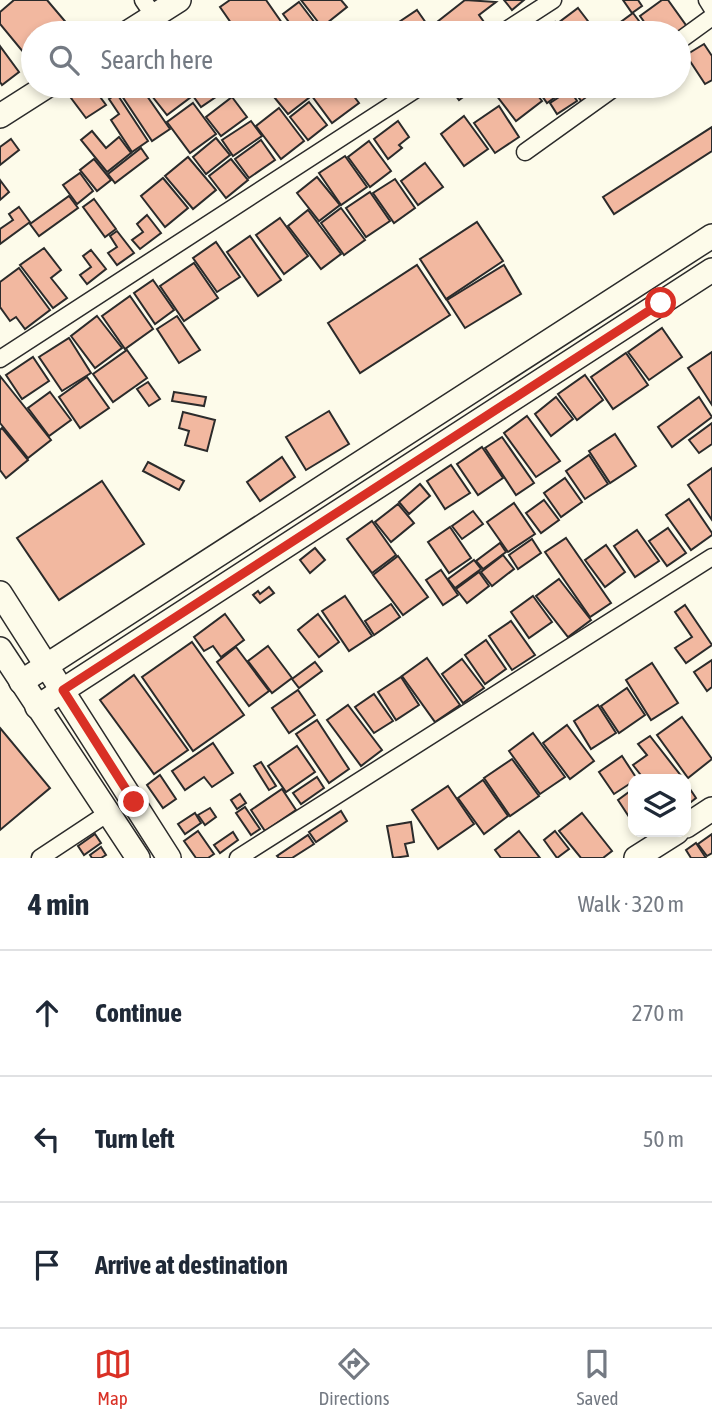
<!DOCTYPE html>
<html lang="en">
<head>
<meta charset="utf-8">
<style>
  :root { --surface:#fff; --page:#f2f2f3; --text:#1f2937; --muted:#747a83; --line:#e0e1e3; --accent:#d93025 }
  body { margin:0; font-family:"Asap Condensed",sans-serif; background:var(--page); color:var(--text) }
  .controls { position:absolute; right:21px; bottom:21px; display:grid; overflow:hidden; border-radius:14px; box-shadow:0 4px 10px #0003 }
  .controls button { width:63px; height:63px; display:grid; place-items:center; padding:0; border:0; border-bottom:2px solid var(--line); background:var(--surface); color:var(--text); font:35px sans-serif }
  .stop { position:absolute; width:21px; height:21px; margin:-16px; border:5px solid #d93025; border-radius:50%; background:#fff }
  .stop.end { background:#d93025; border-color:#fff; box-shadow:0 2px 7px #0008 }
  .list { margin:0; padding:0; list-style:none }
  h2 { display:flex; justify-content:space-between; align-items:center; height:91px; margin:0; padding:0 28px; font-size:30px }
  h2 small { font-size:23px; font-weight:400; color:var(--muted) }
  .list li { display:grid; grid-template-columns:46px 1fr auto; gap:21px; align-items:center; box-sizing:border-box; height:126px; padding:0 28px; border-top:2px solid var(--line) }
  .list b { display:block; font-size:26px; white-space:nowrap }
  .list em { font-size:23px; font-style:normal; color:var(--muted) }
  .icon { flex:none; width:38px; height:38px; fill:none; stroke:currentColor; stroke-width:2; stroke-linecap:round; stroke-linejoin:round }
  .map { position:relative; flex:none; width:712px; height:858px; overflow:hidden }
  .search { position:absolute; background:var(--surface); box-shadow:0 4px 10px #0003; left:21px; right:21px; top:21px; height:77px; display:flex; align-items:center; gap:18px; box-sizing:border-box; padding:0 24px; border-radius:38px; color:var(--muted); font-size:26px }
  .sheet { height:469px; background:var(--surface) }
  nav { display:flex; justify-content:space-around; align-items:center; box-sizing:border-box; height:98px; border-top:2px solid var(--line); background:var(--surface); font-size:19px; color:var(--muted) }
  nav a { display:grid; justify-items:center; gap:4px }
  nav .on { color:var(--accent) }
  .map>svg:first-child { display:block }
  .building { fill:#f2b8a0; stroke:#2b2b2b; stroke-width:2 }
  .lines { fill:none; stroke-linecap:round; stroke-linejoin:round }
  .street-casing { stroke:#2b2b2b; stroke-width:19 }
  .secondary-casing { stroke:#2b2b2b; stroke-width:26 }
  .street { stroke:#fdfbea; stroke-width:16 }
  .secondary { stroke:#fdfbea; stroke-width:23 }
  .route { stroke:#d93025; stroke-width:9 }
</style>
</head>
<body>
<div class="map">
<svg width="712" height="858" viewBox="0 0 712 858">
  <rect width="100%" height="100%" fill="#fdfbea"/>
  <g class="building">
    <path d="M14,0H47L75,33H33V64L0,24V12Z"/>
    <path d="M230,0H266L289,33H238L220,7Z"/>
    <path d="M301,0H341L347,7L322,27Z"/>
    <path d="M465,0L496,2L479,15L484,22L469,33H437L432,26Z"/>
    <path d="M504,0H524L512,10Z"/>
    <path d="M623,0H638L642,6L632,13Z"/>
    <path d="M662,0H668L688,28L679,33H652L640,16Z"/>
    <path d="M299,2L318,27L310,33H297L283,14Z"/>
    <path d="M578,8L597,33H566L558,23Z"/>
    <path d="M417,10L433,33H393L390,28Z"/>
    <path d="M633,13L648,33H607V32Z"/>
    <path d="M555,22L562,33H538Z"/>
    <path d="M189,24L195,33H176Z"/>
    <path d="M376,24L382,33H363Z"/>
    <path d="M704,44L712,56V80L705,84L686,55Z"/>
    <path d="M0,46L19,72L2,85L0,82Z"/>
    <path d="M89,86H92L106,105L86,118L71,98Z"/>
    <path d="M137,86H140L170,129L152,141L122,96Z"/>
    <path d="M154,86H182L191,97L167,115L148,91Z"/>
    <path d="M186,86H232L201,107Z"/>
    <path d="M265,86H301L310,97L288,114Z"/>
    <path d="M318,86H346L359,103L332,123L309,92Z"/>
    <path d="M461,86H472L474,89L459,100L453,92Z"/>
    <path d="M492,86H530L542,101L516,121L490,87Z"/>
    <path d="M535,86H566L568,88L547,103Z"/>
    <path d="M570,86H602L582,102Z"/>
    <path d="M570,90L577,101L557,114L550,103Z"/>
    <path d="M117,94L148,141L132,152L111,120L119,114L109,99Z"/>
    <path d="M232,97L247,117L221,136L206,117Z"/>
    <path d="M309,102L327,125L308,140L290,117Z"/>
    <path d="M193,103L216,134L190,153L167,122Z"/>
    <path d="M499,106L519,137L495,153L474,123Z"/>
    <path d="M279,108L304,141L281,159L256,126Z"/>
    <path d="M464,116L488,149L464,166L441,134Z"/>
    <path d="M251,121L262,136L233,156L222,140Z"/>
    <path d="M398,121L409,137L399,145L402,148L388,159L374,139Z"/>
    <path d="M712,127V151L614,214L603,197Z"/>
    <path d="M92,131L106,148L119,137L131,153L107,172L81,140Z"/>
    <path d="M216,138L230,155L206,174L193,157Z"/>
    <path d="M11,139L19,150L0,165V147Z"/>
    <path d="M261,140L275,160L249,178L235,159Z"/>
    <path d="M369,141L391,171L370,187L348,157Z"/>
    <path d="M141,148L148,158L115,183L108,174Z"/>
    <path d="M345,156L367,187L341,205L319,173Z"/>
    <path d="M188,157L216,190L193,209L165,176Z"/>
    <path d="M94,159L111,180L97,191L80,170Z"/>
    <path d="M231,159L248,180L226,198L209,176Z"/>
    <path d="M425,163L443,187L418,205L401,181Z"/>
    <path d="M80,173L93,191L77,204L63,185Z"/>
    <path d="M317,177L340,205L319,221L297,193Z"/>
    <path d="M163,178L188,208L165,227L141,196Z"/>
    <path d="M395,179L415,208L394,223L373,193Z"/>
    <path d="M0,180L9,192L0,200Z"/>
    <path d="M370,192L390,221L366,237L346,208Z"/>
    <path d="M69,196L78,208L39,236L30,224Z"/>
    <path d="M94,199L116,229L105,237L83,207Z"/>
    <path d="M19,207L30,222L0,244V229L13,220L9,214Z"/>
    <path d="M341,208L365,240L344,255L321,223Z"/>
    <path d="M308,210L341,254L321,269L288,226Z"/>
    <path d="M147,215L161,233L140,249L132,240L143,232L137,224Z"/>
    <path d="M280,218L308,256L284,274L256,235Z"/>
    <path d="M477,222L503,261L446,299L420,259Z"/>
    <path d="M117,231L134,253L117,265L108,253L117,247L110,236Z"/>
    <path d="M250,236L281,280L258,296L227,252Z"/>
    <path d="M216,242L240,277L217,292L193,258Z"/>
    <path d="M44,248L61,270L51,278L67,298L53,308L20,265Z"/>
    <path d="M91,250L106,269L87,284L80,275L91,267L83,256Z"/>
    <path d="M194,263L218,298L184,321L160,286Z"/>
    <path d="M417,265L450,315L360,373L328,323Z"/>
    <path d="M504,265L521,294L465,328L447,300Z"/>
    <path d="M19,268L50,310L25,329L16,317L10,321L0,307V282Z"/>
    <path d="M153,280L174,310L155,324L134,293Z"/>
    <path d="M130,296L153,329L125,349L102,316Z"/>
    <path d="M97,316L122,348L95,368L71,336Z"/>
    <path d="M177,316L200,350L179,363L157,329Z"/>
    <path d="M662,328L682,357L649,380L628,352Z"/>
    <path d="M69,338L91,373L62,391L39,357Z"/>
    <path d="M127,350L147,378L113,402L93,374Z"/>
    <path d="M712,352V405L688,368Z"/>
    <path d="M626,353L648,385L613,409L591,377Z"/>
    <path d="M33,357L49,381L22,399L6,375Z"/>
    <path d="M585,375L603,400L577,420L558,394Z"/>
    <path d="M0,376L51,440L28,458L0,423Z"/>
    <path d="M87,377L109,408L80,428L59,397Z"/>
    <path d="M148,382L160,399L149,406L137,389Z"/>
    <path d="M50,392L71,420L49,436L28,408Z"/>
    <path d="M174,392L206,397L204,406L172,401Z"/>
    <path d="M556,397L573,419L551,436L535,414Z"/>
    <path d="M699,397L712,417L672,447L658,427Z"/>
    <path d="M329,411L349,444L306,470L286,437Z"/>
    <path d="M183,412L215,420L207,451L185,445L189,431L179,428Z"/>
    <path d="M527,416L560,461L536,477L504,433Z"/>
    <path d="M712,423V444L699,453L689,440Z"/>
    <path d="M2,428L28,460L6,478L0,470V430Z"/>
    <path d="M615,434L636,466L610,483L589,451Z"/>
    <path d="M502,437L534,483L516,495L485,448Z"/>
    <path d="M482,447L503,478L478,495L457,464Z"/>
    <path d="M589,455L608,484L585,499L566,471Z"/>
    <path d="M282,457L295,477L260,501L247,482Z"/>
    <path d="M148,462L184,481L179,490L143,471Z"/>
    <path d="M451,465L470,493L445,509L427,481Z"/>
    <path d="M712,468V520L688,485Z"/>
    <path d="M565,478L582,502L561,517L544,493Z"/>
    <path d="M102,481L144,544L59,600L17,538Z"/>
    <path d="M420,484L430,496L409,514L399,502Z"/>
    <path d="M689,499L712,533V535L691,550L666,515Z"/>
    <path d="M544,500L559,520L541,533L526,513Z"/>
    <path d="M514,503L535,534L508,552L487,522Z"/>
    <path d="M398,504L414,523L391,542L375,522Z"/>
    <path d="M473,511L483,524L462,539L452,526Z"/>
    <path d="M372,521L396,555L372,573L347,539Z"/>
    <path d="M450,527L471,558L449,573L428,542Z"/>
    <path d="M668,528L686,553L667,566L649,541Z"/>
    <path d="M637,530L659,561L635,577L614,546Z"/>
    <path d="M566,538L611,603L590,617L545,552Z"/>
    <path d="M532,539L541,553L518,569L509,555Z"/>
    <path d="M500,543L506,552L483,569L476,561Z"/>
    <path d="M606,545L625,572L605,587L585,560Z"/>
    <path d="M315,548L325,560L310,573L300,560Z"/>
    <path d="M503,555L514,569L492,586L481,572Z"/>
    <path d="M398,556L428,597L403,615L373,575Z"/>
    <path d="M474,560L481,569L455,588L448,579Z"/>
    <path d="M441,570L458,595L443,605L426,580Z"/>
    <path d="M479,572L489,586L467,603L456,589Z"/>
    <path d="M559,579L591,620L568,637L536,596Z"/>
    <path d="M269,587L274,593L260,603L253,595L258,591L260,594Z"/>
    <path d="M345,596L372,636L349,651L322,611Z"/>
    <path d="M533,596L552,622L529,638L511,612Z"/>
    <path d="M391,604L400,617L374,635L365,621Z"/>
    <path d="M685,605L712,645L686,663L675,648L692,637L675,612Z"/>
    <path d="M225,614L244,640L221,657L213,646L204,651L194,637Z"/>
    <path d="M318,614L339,642L319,657L298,630Z"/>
    <path d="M511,621L535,655L512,670L489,636Z"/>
    <path d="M486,640L506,669L485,684L465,655Z"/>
    <path d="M192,642L244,715L193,751L142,677Z"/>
    <path d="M268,646L292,678L272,693L248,661Z"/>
    <path d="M236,647L269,691L249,706L217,662Z"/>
    <path d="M427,658L460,705L435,722L402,676Z"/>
    <path d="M462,659L484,688L463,703L442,674Z"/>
    <path d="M712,660V687L707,691L694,672Z"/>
    <path d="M315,662L322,671L299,688L292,679Z"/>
    <path d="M652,663L678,703L651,720L626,680Z"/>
    <path d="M134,675L188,750L154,774L100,700Z"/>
    <path d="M401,677L419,705L396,720L378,692Z"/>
    <path d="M627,688L645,715L619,733L601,706Z"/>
    <path d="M298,690L315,715L289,733L272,708Z"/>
    <path d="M374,694L393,721L374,733L355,707Z"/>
    <path d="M348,705L382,750L361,766L327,720Z"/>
    <path d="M598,705L616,733L591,749L574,721Z"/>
    <path d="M682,717L712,759L688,778L657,735Z"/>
    <path d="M317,720L349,769L329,783L296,734Z"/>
    <path d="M567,725L594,761L570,779L543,743Z"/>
    <path d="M0,728L50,788L0,830Z"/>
    <path d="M533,733L565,777L540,794L509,751Z"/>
    <path d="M650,736L682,777L680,779H644L633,765L647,755L638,744Z"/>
    <path d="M213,743L233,773L212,787L204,777L185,790L172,771Z"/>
    <path d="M297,746L315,772L286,792L268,766Z"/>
    <path d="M622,756L637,779L614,794L599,772Z"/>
    <path d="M512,759L539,796L510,816L484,778Z"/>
    <path d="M261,762L276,786L269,790L254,766Z"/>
    <path d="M160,775L176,799L163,808L147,785Z"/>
    <path d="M317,777L324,788L301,804L293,793Z"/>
    <path d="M483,780L508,816L484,834L458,798Z"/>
    <path d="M448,786L474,824L438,849L412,810Z"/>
    <path d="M688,786L696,798L686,806V788Z"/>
    <path d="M282,789L296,810L265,831L251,810Z"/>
    <path d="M633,789V823L618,800Z"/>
    <path d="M240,794L246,803L237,809L231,800Z"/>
    <path d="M245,807L260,829L251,835L236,813Z"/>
    <path d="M210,808L216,817L205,825L198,815Z"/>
    <path d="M341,811L347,821L316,842L309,832Z"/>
    <path d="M195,813L201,823L185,834L178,824Z"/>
    <path d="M582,813L612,851L603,858H581L559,831Z"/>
    <path d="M411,822L414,842L405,844L408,856L393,858L387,826Z"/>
    <path d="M198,831L214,854L208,858H196L184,841Z"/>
    <path d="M519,831L540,858H501L495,850Z"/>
    <path d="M555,831L569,849L557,858L544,840Z"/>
    <path d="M233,832L238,840L220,853L214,845Z"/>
    <path d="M95,834L101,843L84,855L78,846Z"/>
    <path d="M712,834V853L707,856L698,844Z"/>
    <path d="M308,835L314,844L292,858H279L277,856Z"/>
    <path d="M696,843L706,858H691L686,850Z"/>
    <path d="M101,847L106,855L101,858H92L90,855Z"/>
  </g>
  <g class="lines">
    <g class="street-casing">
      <g id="street">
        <path d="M143,0L154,16"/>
        <path d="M707,0L712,8"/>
        <path d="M502,33L553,0"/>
        <path d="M679,41L712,17"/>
        <path d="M525,152L617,86"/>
        <path d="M0,359L421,86"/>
        <path d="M40,858L108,813"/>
        <path d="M238,858L712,557"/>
      </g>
    </g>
    <g class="secondary-casing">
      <g id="secondary">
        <path d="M127,33L179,0"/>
        <path d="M0,116L47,86"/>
        <path d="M0,593L169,858"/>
        <path d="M0,649L138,858"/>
        <path d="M21,682L712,236"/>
        <path d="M37,707L712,270"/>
        <path d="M686,826L712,809"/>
        <path d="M636,858L677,832"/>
      </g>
    </g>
    <use href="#street" class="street"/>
    <use href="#secondary" class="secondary"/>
  </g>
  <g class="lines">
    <path class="route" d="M134,802L63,690L661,303"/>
  </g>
</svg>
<div class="controls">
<button><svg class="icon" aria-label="layers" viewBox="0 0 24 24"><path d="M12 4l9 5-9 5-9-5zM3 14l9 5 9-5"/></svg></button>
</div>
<div class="stop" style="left:661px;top:303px"></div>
<div class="stop end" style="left:134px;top:802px"></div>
<div class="search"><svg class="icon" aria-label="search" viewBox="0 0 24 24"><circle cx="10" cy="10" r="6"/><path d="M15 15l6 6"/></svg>Search here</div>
</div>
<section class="sheet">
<h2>4 min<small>Walk · 320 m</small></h2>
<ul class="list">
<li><svg class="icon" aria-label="ahead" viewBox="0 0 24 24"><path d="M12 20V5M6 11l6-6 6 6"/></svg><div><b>Continue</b></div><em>270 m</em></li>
<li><svg class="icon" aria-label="left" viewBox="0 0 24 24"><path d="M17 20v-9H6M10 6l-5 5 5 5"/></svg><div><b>Turn left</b></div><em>50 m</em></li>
<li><svg class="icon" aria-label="arrive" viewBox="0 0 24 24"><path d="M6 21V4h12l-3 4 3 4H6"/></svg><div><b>Arrive at destination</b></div></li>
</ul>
</section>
<nav>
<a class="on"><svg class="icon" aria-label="map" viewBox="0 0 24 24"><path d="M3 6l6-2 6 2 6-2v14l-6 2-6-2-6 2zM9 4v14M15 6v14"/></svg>Map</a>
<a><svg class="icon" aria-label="directions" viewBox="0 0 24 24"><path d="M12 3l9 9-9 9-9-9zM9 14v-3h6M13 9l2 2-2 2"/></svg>Directions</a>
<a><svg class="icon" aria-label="saved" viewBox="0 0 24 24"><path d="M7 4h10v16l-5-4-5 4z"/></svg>Saved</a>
</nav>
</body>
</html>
